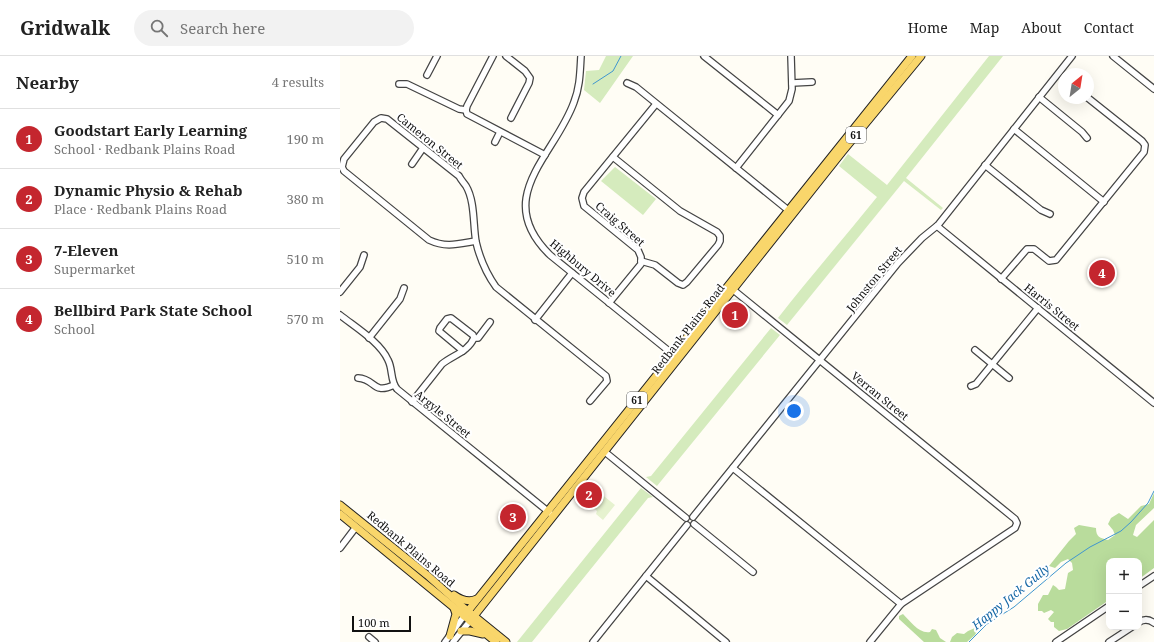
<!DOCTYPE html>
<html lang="en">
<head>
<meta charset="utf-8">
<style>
  :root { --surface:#fff; --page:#f2f2f2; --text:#222; --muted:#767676; --line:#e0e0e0; --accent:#c4262e }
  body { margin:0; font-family:"Noto Serif",serif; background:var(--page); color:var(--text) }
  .controls { position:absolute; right:12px; bottom:12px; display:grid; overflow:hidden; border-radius:8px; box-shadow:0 4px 16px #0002 }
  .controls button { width:36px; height:36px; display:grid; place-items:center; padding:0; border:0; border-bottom:1px solid var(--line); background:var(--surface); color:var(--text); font:20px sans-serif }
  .compass { position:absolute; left:718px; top:12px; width:36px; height:36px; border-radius:50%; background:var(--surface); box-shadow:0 4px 16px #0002; rotate:30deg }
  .scale { position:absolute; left:12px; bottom:10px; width:59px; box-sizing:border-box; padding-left:4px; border:2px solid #111; border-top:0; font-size:11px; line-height:14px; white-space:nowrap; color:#111; -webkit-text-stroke:3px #fff; paint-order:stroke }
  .you { position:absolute; left:454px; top:355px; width:14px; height:14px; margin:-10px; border:3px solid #fff; border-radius:50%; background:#1a73e8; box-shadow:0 0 0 6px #1a73e833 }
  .badge { display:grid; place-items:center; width:26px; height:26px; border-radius:50%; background:var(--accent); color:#fff; font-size:13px; font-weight:700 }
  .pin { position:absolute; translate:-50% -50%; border:2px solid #fff; box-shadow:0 1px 4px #0006 }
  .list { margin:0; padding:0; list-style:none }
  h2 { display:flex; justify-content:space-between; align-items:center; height:52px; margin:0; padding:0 16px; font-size:17px }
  h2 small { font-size:13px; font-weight:400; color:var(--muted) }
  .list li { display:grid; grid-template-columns:26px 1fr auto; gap:12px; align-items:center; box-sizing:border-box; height:60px; padding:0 16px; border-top:1px solid var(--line) }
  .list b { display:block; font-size:15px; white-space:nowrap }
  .list p { margin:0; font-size:13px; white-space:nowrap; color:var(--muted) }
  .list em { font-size:13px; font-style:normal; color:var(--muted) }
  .icon { flex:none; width:22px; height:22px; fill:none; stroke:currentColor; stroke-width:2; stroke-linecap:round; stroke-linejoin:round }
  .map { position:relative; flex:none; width:814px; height:586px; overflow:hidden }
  header { display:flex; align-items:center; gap:24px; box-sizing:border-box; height:56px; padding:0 20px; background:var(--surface); border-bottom:1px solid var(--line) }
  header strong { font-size:19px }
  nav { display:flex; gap:22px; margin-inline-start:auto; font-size:14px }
  .search { width:280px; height:36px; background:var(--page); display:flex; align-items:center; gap:10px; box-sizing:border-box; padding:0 14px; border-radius:22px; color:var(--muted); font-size:15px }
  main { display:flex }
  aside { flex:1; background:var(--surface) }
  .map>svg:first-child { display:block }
  .green { fill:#d5ebbd }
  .forest { fill:#b9dc9c }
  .pitch { fill:#e6f2cf }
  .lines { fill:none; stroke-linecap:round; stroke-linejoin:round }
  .stream { stroke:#3f96cf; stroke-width:1 }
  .minor-casing { stroke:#444; stroke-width:8 }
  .major-casing { stroke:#222; stroke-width:9 }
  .minor { stroke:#fff; stroke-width:5.5 }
  .major { stroke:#f9d66b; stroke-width:7 }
  .labels { text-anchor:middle; stroke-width:4; stroke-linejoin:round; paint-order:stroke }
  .shield { fill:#fff; stroke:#585858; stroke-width:1 }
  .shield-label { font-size:10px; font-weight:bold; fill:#111 }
  .street-label { font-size:11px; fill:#111; stroke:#fff }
  .water-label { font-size:12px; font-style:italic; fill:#1768a6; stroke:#fff }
</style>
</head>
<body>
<header>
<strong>Gridwalk</strong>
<div class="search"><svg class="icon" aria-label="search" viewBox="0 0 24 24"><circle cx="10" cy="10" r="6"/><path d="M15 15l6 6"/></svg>Search here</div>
<nav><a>Home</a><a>Map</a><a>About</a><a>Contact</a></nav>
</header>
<main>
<aside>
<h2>Nearby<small>4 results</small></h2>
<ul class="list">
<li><span class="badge">1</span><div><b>Goodstart Early Learning</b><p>School · Redbank Plains Road</p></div><em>190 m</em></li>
<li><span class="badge">2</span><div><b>Dynamic Physio &amp; Rehab</b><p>Place · Redbank Plains Road</p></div><em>380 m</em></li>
<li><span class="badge">3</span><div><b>7-Eleven</b><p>Supermarket</p></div><em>510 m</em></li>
<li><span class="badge">4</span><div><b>Bellbird Park State School</b><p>School</p></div><em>570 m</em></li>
</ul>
</aside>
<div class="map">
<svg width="814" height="586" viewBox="0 0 814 586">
  <rect width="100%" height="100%" fill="#fffdf5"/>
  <g class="green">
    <path d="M266,0H293L260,47L244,34L246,15L259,14Z"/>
    <path d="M649,0H663L566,122L603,152L601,154L564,125L447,269L438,262C470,221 504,182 537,141L499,110L508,98L547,129Z"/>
    <path d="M275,111L316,143L303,159L261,125Z"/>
    <path d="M431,272L440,279L317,430L306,421L311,420Z"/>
    <path d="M301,432L313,441L308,442L192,586H177Z"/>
  </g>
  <g class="forest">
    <path d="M814,437V452L796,469L793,479L797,481L814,464V512L799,523V505H769V544L727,573L719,575L714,571V566H711L708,563L714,556L711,554L704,557L702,555H698V548L703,539H708L713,529L716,531L719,534L725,533L728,517L733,514L732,507L728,503L721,506L715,512L709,510L729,485L736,478L734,472L739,469L756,472C756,481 760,482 768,484L775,479L773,474L768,468L771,462L779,457L788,463L801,450L809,448Z"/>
    <path d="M563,558C570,565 579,578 590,576L592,573L596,574L600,582L606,586H584L559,563V560Z"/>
    <path d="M635,572L637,575L635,579L627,586H610L612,581L617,577L624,578L628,575Z"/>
  </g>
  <path class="pitch" d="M260,437L275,449L263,464L256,458L257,455L250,449Z"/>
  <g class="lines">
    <g class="stream">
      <path d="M253,28L273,15L281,0"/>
      <path d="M629,586L647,568L674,551L726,507L750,491L781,475L791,466L808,447L814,435"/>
    </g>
    <g class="minor-casing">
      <g id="minor">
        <path d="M153,0L127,50L126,54L127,58L205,99"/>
        <path d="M166,0L185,15L190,22L189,27L171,62"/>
        <path d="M241,0C240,16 240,31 234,46C215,100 151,141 210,199L335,300"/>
        <path d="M364,0L438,59"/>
        <path d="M773,0L814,33"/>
        <path d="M87,19L97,0"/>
        <path d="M287,27L296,31L448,154"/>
        <path d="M452,27L472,26"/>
        <path d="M59,28H67L119,53L126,54"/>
        <path d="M699,41L742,76L747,82"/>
        <path d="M674,73L764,146"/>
        <path d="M155,86L160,76"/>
        <path d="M273,101L340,155L377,176L380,180V185L378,189L347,226L343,229L338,227L315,209L301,205"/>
        <path d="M72,108L83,92"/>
        <path d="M645,109L701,154L710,158"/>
        <path d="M396,112L449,45L452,33L451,0"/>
        <path d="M597,170L814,347"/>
        <path d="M136,185C118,188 106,192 89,184L4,115L2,111L4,103L34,66L41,62L47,63L119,120C121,124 124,127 126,130C135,145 133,169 136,186C140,203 146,217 156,231L266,320L267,325L250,345"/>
        <path d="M661,223L687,193H694L709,205L716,204L804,96L805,89L802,85L748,42"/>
        <path d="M391,232L675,463L677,467L675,472L561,548L530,586"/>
        <path d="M0,236L20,211L24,199"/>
        <path d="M269,247L301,208V201L298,194L244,150L242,142L244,136L316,48"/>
        <path d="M0,259C15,271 40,286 48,304C53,313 50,325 57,333L210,457"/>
        <path d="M195,264L232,217"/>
        <path d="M29,282L60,243L64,232"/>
        <path d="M635,294L669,322"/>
        <path d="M123,295L99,275L100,272L107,263L111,262L133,279L134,282"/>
        <path d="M18,322C36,323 32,339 54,329"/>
        <path d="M631,330L636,328L698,252"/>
        <path d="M72,346L102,308C113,299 128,296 134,282H138L150,266"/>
        <path d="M265,396L346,462"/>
        <path d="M393,412L561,548"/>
        <path d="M353,461L558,207L582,182L598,169L732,0"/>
        <path d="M354,468L413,516"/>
        <path d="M0,492L16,471"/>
        <path d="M306,520L386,586"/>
        <path d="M799,530L814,520"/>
        <path d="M799,566C804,563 809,563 814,567"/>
        <path d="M29,581L35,586"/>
        <path d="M105,586L124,560"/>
        <path d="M113,586L130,565"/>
        <path d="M253,586L347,469"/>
        <path d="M716,586L769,550"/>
        <path d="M769,586L792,571"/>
      </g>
    </g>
    <g class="major-casing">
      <g id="major">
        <path d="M0,449L87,519L124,552L166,586"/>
        <path d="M0,458L156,586"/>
        <path d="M114,539C121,544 129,547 137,543"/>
        <path d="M124,560L572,0"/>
        <path d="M130,565L502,96L581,0"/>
        <path d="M121,575H130L143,578"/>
        <path d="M110,580L116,558L114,552"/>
      </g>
    </g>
    <use href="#minor" class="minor"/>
    <use href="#major" class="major"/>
  </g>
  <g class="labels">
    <g class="shield">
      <rect x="506" y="71" width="20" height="16" rx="3"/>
      <rect x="287" y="336" width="20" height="16" rx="3"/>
    </g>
    <g class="shield-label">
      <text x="516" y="83">61</text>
      <text x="297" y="348">61</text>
    </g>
    <g class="street-label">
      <text transform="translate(90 85) rotate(39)" y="4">Cameron Street</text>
      <text transform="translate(280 168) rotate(41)" y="4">Craig Street</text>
      <text transform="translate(243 212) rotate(40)" y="4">Highbury Drive</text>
      <text transform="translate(534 223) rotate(-51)" y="4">Johnston Street</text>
      <text transform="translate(712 251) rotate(39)" y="4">Harris Street</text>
      <text transform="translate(348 273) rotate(-52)" y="4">Redbank Plains Road</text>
      <text transform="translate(540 340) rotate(39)" y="4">Verran Street</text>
      <text transform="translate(103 358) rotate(39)" y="4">Argyle Street</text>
      <text transform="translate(71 493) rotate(40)" y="4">Redbank Plains Road</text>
    </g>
    <g class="water-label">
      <text transform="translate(671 541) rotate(-39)" y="4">Happy Jack Gully</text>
    </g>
  </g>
</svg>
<div class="controls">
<button>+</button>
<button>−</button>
</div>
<svg class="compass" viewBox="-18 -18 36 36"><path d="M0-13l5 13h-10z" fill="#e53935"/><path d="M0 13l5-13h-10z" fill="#767676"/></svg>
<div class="scale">100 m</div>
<div class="you"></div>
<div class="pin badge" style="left:395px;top:259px">1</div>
<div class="pin badge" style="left:249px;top:439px">2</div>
<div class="pin badge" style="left:173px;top:461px">3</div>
<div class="pin badge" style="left:762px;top:217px">4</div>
</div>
</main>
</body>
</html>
